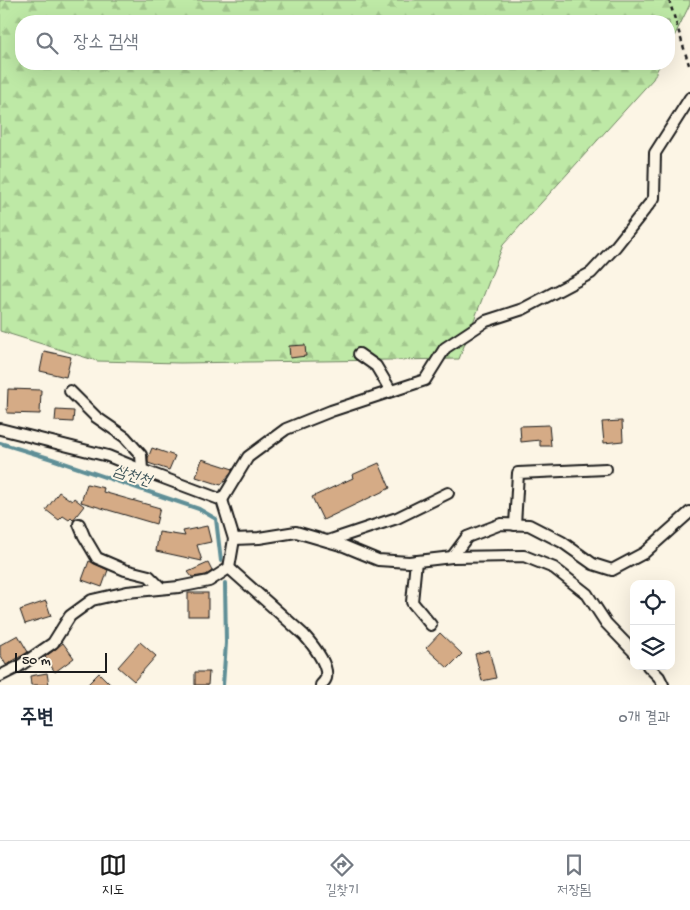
<!DOCTYPE html>
<html lang="ko">
<head>
<meta charset="utf-8">
<style>
  :root { --surface:#fff; --page:#f6f6f7; --text:#1f2937; --muted:#747a83; --line:#e0e1e3; --accent:#1c1c1c }
  body { margin:0; font-family:"Gochi Hand","Poor Story",sans-serif; background:var(--page); color:var(--text) }
  .controls { position:absolute; right:15px; bottom:15px; display:grid; overflow:hidden; border-radius:10px; box-shadow:0 5px 20px #0002 }
  .controls button { width:45px; height:45px; display:grid; place-items:center; padding:0; border:0; border-bottom:1px solid var(--line); background:var(--surface); color:var(--text); font:25px sans-serif }
  .scale { position:absolute; left:15px; bottom:12px; width:92px; box-sizing:border-box; padding-left:5px; border:2px solid #1c1c1c; border-top:0; font-size:14px; line-height:18px; white-space:nowrap; color:#1c1c1c; -webkit-text-stroke:4px #fcf5e5; paint-order:stroke }
  .list { margin:0; padding:0; list-style:none }
  h2 { display:flex; justify-content:space-between; align-items:center; height:65px; margin:0; padding:0 20px; font-size:21px }
  h2 small { font-size:16px; font-weight:400; color:var(--muted) }
  .icon { flex:none; width:28px; height:28px; fill:none; stroke:currentColor; stroke-width:2; stroke-linecap:round; stroke-linejoin:round }
  .map { position:relative; flex:none; width:690px; height:685px; overflow:hidden }
  .search { position:absolute; background:var(--surface); box-shadow:0 5px 20px #0002; left:15px; right:15px; top:15px; height:55px; display:flex; align-items:center; gap:12px; box-sizing:border-box; padding:0 18px; border-radius:20px; color:var(--muted); font-size:19px }
  .sheet { height:155px; background:var(--surface) }
  nav { display:flex; justify-content:space-around; align-items:center; box-sizing:border-box; height:70px; border-top:1px solid var(--line); background:var(--surface); font-size:14px; color:var(--muted) }
  nav a { display:grid; justify-items:center; gap:2px }
  nav .on { color:var(--accent) }
  .map>svg:first-child { display:block }
  .forest { fill:url(#forest-firs); stroke:#6d8261 }
  .lines { fill:none; stroke-linecap:round; stroke-linejoin:round }
  .stream { stroke:#5f8f97; stroke-width:4 }
  .building { fill:#d5ab86; stroke:#1c1c1c }
  .minor-casing { stroke:#1c1c1c; stroke-width:14 }
  .path { stroke:#1c1c1c; stroke-width:2.5; stroke-dasharray:4 4; stroke-linecap:butt }
  .minor { stroke:#fcf5e5; stroke-width:10 }
  .labels { text-anchor:middle; stroke-width:4; stroke-linejoin:round; paint-order:stroke }
  .water-label { font-size:16px; font-style:italic; fill:#3e555a; stroke:#fcf5e5 }
</style>
</head>
<body>
<div class="map">
<svg width="690" height="685" viewBox="0 0 690 685">
  <defs>
    <pattern id="forest-firs" width="22" height="20" patternUnits="userSpaceOnUse" patternTransform="scale(1.25)"><rect width="22" height="20" fill="#bee9a6"/><path d="M5 1l3.5 6h-7zM16 11l3.5 6h-7z" fill="#a3c78e"/></pattern>
  </defs>
  <rect width="100%" height="100%" fill="#fcf5e5"/>
  <filter id="ink" filterUnits="userSpaceOnUse"><feTurbulence type="fractalNoise" baseFrequency=".02" numOctaves="2"/><feDisplacementMap in="SourceGraphic" scale="10" xChannelSelector="R" yChannelSelector="G"/><feConvolveMatrix kernelMatrix="1 2 1 2 8 2 1 2 1" color-interpolation-filters="sRGB"/></filter>
  <g filter="url(#ink)">
    <path class="forest" d="M0,0H690V4L669,47V21H21V64H660L653,79L503,245L459,359L180,363L97,361L0,331Z"/>
    <g class="lines">
      <g class="stream">
        <path d="M0,443L52,459L199,509L216,519L221,561"/>
        <path d="M223,685L226,643L225,583"/>
      </g>
    </g>
    <g class="building">
      <path d="M305,345L306,356L290,358L289,346Z"/>
      <path d="M44,351L71,357L66,377L40,371Z"/>
      <path d="M8,389L41,390L40,414L7,413Z"/>
      <path d="M56,410L74,411L73,422L55,421Z"/>
      <path d="M622,421L623,441L604,443L602,422Z"/>
      <path d="M549,425L551,446H540V440L521,442L520,426Z"/>
      <path d="M152,448L175,456L169,470L148,463V458Z"/>
      <path d="M202,459L233,469L221,485L196,477Z"/>
      <path d="M379,463L390,488L323,520L312,497L353,478L352,475Z"/>
      <path d="M87,484L104,488L103,492L160,508L156,524L81,502Z"/>
      <path d="M59,492L72,501L74,498L84,506L73,520L71,518L69,520L63,516L59,520L46,510Z"/>
      <path d="M207,526L211,542L197,545L202,561L156,551L159,532L185,536L183,531Z"/>
      <path d="M89,561L108,570L102,587L82,580Z"/>
      <path d="M208,563L212,571L206,575L192,577L188,572Z"/>
      <rect x="188" y="593" width="20" height="23"/>
      <path d="M46,601L51,616L25,624L20,610Z"/>
      <path d="M440,633L462,654L448,668L426,648Z"/>
      <path d="M18,635L28,652L6,665L0,654V645Z"/>
      <path d="M140,642L156,656L134,681L118,667Z"/>
      <path d="M63,643L74,658L55,672L45,657Z"/>
      <path d="M489,650L496,678L482,681L475,654Z"/>
      <path d="M195,672H209L208,685H195Z"/>
      <path d="M47,673L49,685H31L30,676Z"/>
      <path d="M99,673L111,685H87Z"/>
    </g>
    <g class="lines">
      <g class="minor-casing">
        <g id="minor">
          <path d="M359,354L376,366L391,391"/>
          <path d="M0,429L108,456L142,470"/>
          <path d="M222,500L248,457L286,429L331,411L425,380L445,348L486,321L523,309L591,273L616,246L654,198L655,153L690,98"/>
          <path d="M79,524L84,536L97,558L125,570L149,576L161,588"/>
          <path d="M515,525L518,473L606,469"/>
          <path d="M234,539L259,538L296,532L344,546L378,560L409,562L452,557L524,556L554,568L587,594L606,623L634,652"/>
          <path d="M328,541L397,518L448,493"/>
          <path d="M452,557L467,537L501,524L529,525L562,542L593,564L612,570L644,553L690,512"/>
          <path d="M416,561L412,602L431,625"/>
          <path d="M229,568L304,635C312,644 329,665 326,678C325,681 323,683 321,685"/>
          <path d="M648,666L659,677L663,685"/>
          <path d="M0,676L18,667L53,643L70,616L92,600L127,592L179,587L209,581L229,568L234,539L222,500L142,470L141,455L125,437L96,417L70,391"/>
        </g>
      </g>
      <path class="path" d="M669,0L690,68"/>
      <use href="#minor" class="minor"/>
    </g>
  </g>
  <g class="labels">
    <g class="water-label">
      <text transform="translate(133 474) rotate(18)" y="6">삼천천</text>
    </g>
  </g>
</svg>
<div class="controls">
<button><svg class="icon" aria-label="locate" viewBox="0 0 24 24"><circle cx="12" cy="12" r="6"/><path d="M12 2v4M12 18v4M2 12h4M18 12h4"/></svg></button>
<button><svg class="icon" aria-label="layers" viewBox="0 0 24 24"><path d="M12 4l9 5-9 5-9-5zM3 14l9 5 9-5"/></svg></button>
</div>
<div class="scale">50 m</div>
<div class="search"><svg class="icon" aria-label="search" viewBox="0 0 24 24"><circle cx="10" cy="10" r="6"/><path d="M15 15l6 6"/></svg>장소 검색</div>
</div>
<section class="sheet">
<h2>주변<small>0개 결과</small></h2>
<ul class="list">
</ul>
</section>
<nav>
<a class="on"><svg class="icon" aria-label="map" viewBox="0 0 24 24"><path d="M3 6l6-2 6 2 6-2v14l-6 2-6-2-6 2zM9 4v14M15 6v14"/></svg>지도</a>
<a><svg class="icon" aria-label="directions" viewBox="0 0 24 24"><path d="M12 3l9 9-9 9-9-9zM9 14v-3h6M13 9l2 2-2 2"/></svg>길찾기</a>
<a><svg class="icon" aria-label="saved" viewBox="0 0 24 24"><path d="M7 4h10v16l-5-4-5 4z"/></svg>저장됨</a>
</nav>
</body>
</html>
